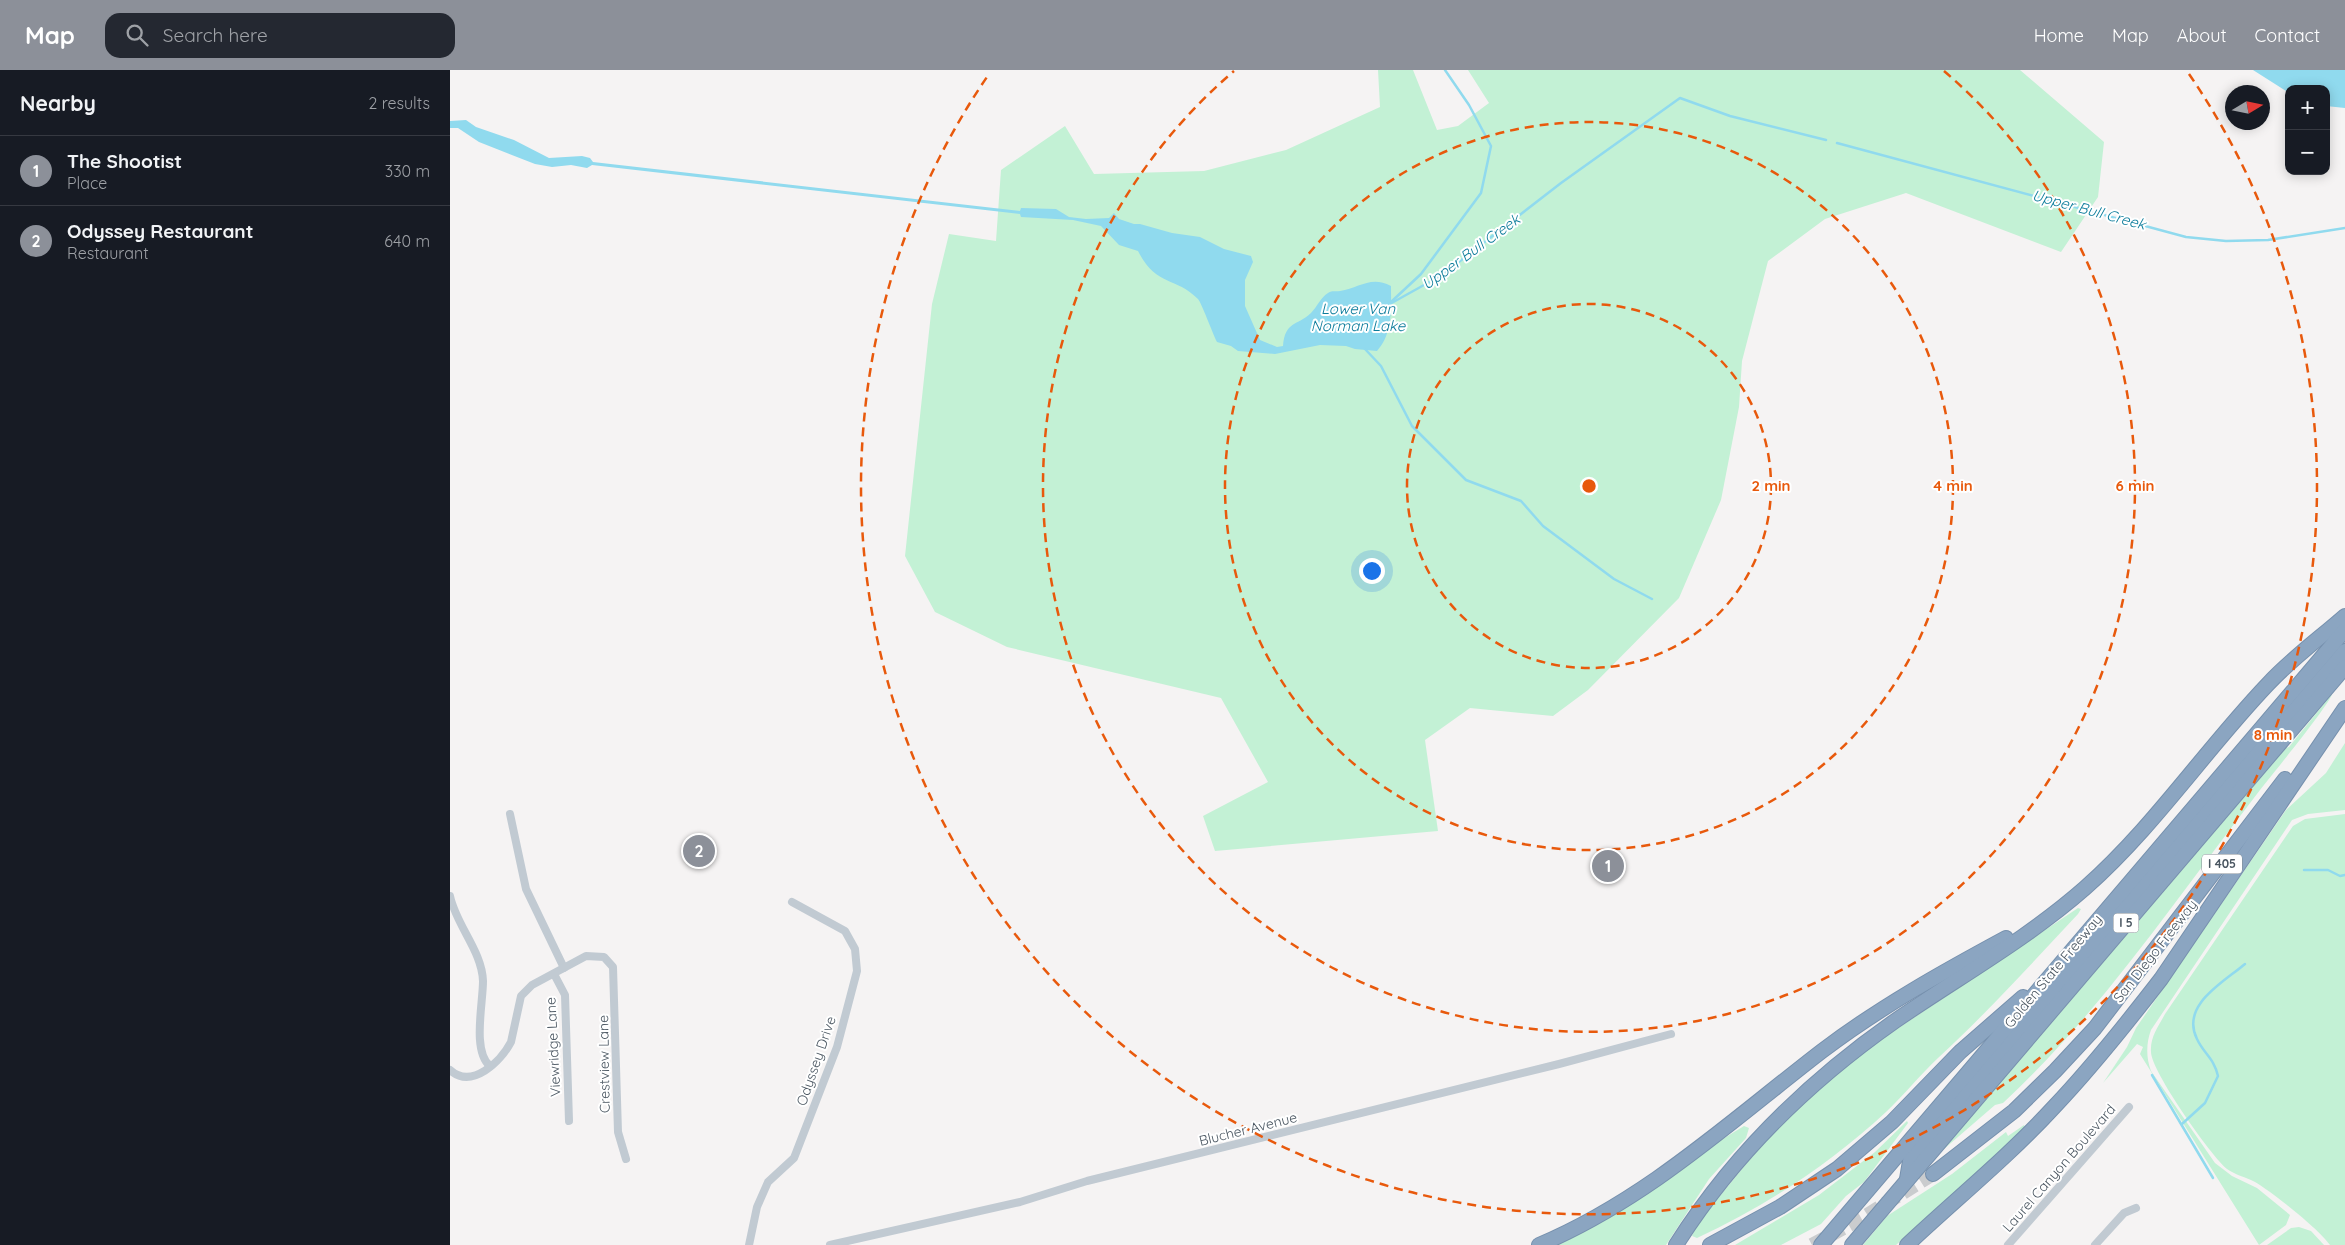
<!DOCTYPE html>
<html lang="en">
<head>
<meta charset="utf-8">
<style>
  :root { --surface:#171b24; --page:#242831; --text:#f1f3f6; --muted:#9ea1a6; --line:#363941; --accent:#8c9099 }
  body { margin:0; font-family:Quicksand,sans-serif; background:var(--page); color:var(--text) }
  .controls { position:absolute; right:15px; top:15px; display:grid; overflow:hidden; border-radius:10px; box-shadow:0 2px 12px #0003 }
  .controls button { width:45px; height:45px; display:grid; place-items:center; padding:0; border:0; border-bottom:1px solid var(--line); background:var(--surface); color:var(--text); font:25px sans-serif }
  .compass { position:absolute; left:1775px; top:15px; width:45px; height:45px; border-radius:50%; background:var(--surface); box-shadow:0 2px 12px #0003; rotate:80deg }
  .you { position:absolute; left:921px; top:500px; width:18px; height:18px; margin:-12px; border:4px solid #fff; border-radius:50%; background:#1a73e8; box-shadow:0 0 0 8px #1a73e833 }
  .badge { display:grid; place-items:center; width:32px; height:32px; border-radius:50%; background:var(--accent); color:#fff; font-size:16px; font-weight:700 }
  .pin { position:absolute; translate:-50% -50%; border:2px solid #fff; box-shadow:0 1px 5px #0006 }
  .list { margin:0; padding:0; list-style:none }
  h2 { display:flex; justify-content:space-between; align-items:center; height:65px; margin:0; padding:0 20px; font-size:21px }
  h2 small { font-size:16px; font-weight:400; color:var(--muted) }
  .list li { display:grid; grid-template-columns:32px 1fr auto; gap:15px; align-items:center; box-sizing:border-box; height:70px; padding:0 20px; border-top:1px solid var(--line) }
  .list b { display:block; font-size:19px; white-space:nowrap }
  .list p { margin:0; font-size:16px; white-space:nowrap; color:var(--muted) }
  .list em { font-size:16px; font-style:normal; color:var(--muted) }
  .icon { flex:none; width:28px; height:28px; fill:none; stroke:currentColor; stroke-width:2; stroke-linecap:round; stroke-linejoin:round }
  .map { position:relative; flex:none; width:1895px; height:1175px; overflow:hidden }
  header { display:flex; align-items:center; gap:30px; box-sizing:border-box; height:70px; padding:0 25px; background:var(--accent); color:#fff }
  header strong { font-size:24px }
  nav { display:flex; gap:28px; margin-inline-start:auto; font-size:18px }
  .search { width:350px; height:45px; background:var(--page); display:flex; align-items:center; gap:12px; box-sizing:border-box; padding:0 18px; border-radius:15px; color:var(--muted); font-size:19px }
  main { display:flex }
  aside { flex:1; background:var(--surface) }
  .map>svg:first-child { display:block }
  .green { fill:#c3f1d5 }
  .water { fill:#90daee }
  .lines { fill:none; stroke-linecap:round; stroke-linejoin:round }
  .stream { stroke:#90daee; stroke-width:2.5 }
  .highway-tunnel { stroke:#caccce; stroke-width:14; stroke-dasharray:14 7; stroke-linecap:butt }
  .highway-casing { stroke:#7690ad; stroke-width:16 }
  .street { stroke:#c1cad2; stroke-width:8 }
  .highway { stroke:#8ba5c1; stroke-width:14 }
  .ring { fill:none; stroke:#e8590c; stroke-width:2.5; stroke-dasharray:9 6 }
  .labels { text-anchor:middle; stroke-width:4; stroke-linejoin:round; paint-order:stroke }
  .shield { fill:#fff; stroke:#808990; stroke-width:1 }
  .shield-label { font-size:12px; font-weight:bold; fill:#4a5661 }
  .street-label { font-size:14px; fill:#4a5661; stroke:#fff }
  .water-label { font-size:15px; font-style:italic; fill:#0c7c9b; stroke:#fff }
  .centre { fill:#e8590c; stroke:#fff; stroke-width:2.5 }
  .ring-label { font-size:15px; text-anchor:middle; font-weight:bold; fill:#e8590c; stroke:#fff; stroke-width:4; stroke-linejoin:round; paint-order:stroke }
</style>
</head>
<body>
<header>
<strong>Map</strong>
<div class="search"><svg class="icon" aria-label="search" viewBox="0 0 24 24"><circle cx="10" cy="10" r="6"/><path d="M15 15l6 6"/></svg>Search here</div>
<nav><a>Home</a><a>Map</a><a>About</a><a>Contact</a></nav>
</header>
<main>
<aside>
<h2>Nearby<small>2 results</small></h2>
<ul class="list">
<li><span class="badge">1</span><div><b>The Shootist</b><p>Place</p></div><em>330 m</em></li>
<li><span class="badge">2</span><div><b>Odyssey Restaurant</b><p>Restaurant</p></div><em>640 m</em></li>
</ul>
</aside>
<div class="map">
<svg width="1895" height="1175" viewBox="0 0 1895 1175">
  <rect width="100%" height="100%" fill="#f5f3f3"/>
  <g class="green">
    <path d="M928,0H963L987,60L1008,56L1039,33L1018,0H1570L1654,72L1648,127L1611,182L1456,123L1375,149L1318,191L1292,291L1289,337L1271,430L1229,528L1138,620L1103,646L1020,638L975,670L988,761L765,781L753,746L818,712L771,628L557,577L485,542L455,486L482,234L499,164L546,171L551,100L615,56L644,104L754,101L836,80L930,37Z"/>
    <path d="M1882,624C1880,634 1821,706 1810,720C1727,827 1653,940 1553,1033L1545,1035L1494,1079L1836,678L1839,677Z"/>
    <path d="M1895,673V740L1858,744L1842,750L1701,960C1696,973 1696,988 1701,1001L1765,1093L1782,1106L1807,1118L1840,1145L1836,1155L1809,1175L1690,984L1693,977L1687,974L1653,1013L1677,977L1686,958L1836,740L1876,703Z"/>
    <path d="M1895,744V1175H1880C1869,1159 1822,1122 1805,1112C1796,1107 1785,1105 1777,1099C1761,1086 1701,1001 1701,982C1700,967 1708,957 1715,944L1843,756L1855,749Z"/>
    <path d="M1628,838L1631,839L1628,844C1583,892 1537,943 1488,988C1470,1005 1454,1025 1436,1042C1380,1094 1316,1136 1247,1168L1242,1166L1247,1154L1318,1067L1361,1026L1411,983Z"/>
    <path d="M1457,1051L1458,1053L1414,1112L1396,1126L1371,1154L1331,1175H1285L1369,1125L1425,1082Z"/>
    <path d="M1574,1055L1575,1058L1558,1074L1446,1175H1413L1437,1146L1502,1104L1556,1062L1558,1066Z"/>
    <path d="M1294,1056L1299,1058L1296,1068L1259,1109L1216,1175H1103L1172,1140L1221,1106L1258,1078Z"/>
    <path d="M1849,1157L1861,1161L1874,1175H1817L1841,1158Z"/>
  </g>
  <g class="water">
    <path d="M1803,0H1895V38L1876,36V19H1839V23Z"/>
    <path d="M16,50L26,57L64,70L99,88L132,86L140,88L143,92L570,141L571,138L606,139L619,147L636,149L659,148L664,143L669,149L684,154H690L722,163L750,167L774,179L801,186L803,192L795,210V236L810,270L827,277L833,276C835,251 847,256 861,243C867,237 871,227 878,223C883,220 885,222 890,221C909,218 921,205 941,216C941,238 943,264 927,281L905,279L896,276L870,275L825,284L788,281L781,276L767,272C762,262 752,234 748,229C725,206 706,217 688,181L669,175L651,156L623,150L571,147L570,144L142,95L137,98L121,95L102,97L85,94L29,72L8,58H0V51Z"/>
  </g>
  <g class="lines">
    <g class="stream">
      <path d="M1387,73L1736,167L1776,171L1818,170L1895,158"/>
      <path d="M941,232L971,204L1031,123L1041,76L1019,35L995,0"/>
      <path d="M938,235L992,205L1111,113L1230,28L1280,46L1376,70"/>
      <path d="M915,279L931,296L962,356L1016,410L1071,431L1093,456L1164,509L1202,529"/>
      <path d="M1854,800H1878L1890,806L1895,805"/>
      <path d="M1702,1005L1763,1108"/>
      <path d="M1732,1054L1755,1033L1768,1006C1764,988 1754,984 1747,969C1730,935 1774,912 1795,894"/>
    </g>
    <path class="highway-tunnel" d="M1362,1175L1414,1147L1483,1104"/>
    <g class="highway-casing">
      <g id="highway">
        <path d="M1483,1104L1564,1041L1605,1001L1645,958L1835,709"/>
        <path d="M1457,1109L1460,1091L1895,581"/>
        <path d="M1089,1175C1196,1130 1281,1051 1372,981C1430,937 1493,902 1556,868"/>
        <path d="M1226,1175C1283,1085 1358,1012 1445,951C1509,907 1577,869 1635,818C1704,757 1755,680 1818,614C1841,589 1870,568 1895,546"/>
        <path d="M1260,1175L1330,1137L1387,1099L1442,1052L1510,982L1573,927"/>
        <path d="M1371,1175L1895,560"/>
        <path d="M1402,1175L1895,597"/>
        <path d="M1457,1175C1506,1129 1558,1087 1604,1037C1642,997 1677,953 1711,909L1895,638"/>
      </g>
    </g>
    <g class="street">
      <path d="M60,744L76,819L114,898"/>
      <path d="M0,826C6,855 32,881 33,911C33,934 22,981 40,996"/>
      <path d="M104,904L115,925L119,1051"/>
      <path d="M0,1000C22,1020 51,991 61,972L71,926L82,915L136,886L154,887L163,897L168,1062L176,1089"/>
      <path d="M299,1175L307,1137L318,1112L344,1088L387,977L407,901L405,879L395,861L342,832"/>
      <path d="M380,1175L570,1132L637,1111L1109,994L1221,964"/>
      <path d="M1558,1175L1679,1037"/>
      <path d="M1645,1175L1674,1143L1686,1138"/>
    </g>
    <use href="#highway" class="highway"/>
  </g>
  <g class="ring">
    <circle cx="1139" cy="416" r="182"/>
    <circle cx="1139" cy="416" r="364"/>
    <path d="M1494 1A546 546 0 1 1 784 1"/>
    <path d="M1739 4A728 728 0 1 1 539 4"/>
  </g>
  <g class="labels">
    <g class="shield">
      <rect x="1752" y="784.5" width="40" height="19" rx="4"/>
      <rect x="1663.5" y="843.5" width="25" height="19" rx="4"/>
    </g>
    <g class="shield-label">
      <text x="1772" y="798">I 405</text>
      <text x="1676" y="857">I 5</text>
    </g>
    <g class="street-label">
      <text transform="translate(1705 881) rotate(-52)" y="5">San Diego Freeway</text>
      <text transform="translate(1603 901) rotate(-50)" y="5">Golden State Freeway</text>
      <text transform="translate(103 977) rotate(-93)" y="5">Viewridge Lane</text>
      <text transform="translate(366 991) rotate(-71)" y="5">Odyssey Drive</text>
      <text transform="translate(154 994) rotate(-91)" y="5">Crestview Lane</text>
      <text transform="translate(798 1059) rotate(-14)" y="5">Blucher Avenue</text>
      <text transform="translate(1609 1098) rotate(-49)" y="5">Laurel Canyon Boulevard</text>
    </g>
    <g class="water-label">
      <text transform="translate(1639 140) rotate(15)" y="5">Upper Bull Creek</text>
      <text transform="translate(1021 182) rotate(-36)" y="5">Upper Bull Creek</text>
      <text x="908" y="244">Lower Van<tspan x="908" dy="17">Norman Lake</tspan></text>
    </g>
  </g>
  <circle cx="1139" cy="416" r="8" class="centre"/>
  <g class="ring-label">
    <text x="1321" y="421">2 min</text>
    <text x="1503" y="421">4 min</text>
    <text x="1685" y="421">6 min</text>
    <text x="1823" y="670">8 min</text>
  </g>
</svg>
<div class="controls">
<button>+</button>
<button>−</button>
</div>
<svg class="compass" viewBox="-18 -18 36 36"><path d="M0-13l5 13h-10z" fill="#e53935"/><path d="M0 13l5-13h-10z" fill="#9ea1a6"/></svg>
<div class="you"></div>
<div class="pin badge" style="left:1158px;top:796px">1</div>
<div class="pin badge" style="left:249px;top:781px">2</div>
</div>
</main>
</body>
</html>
